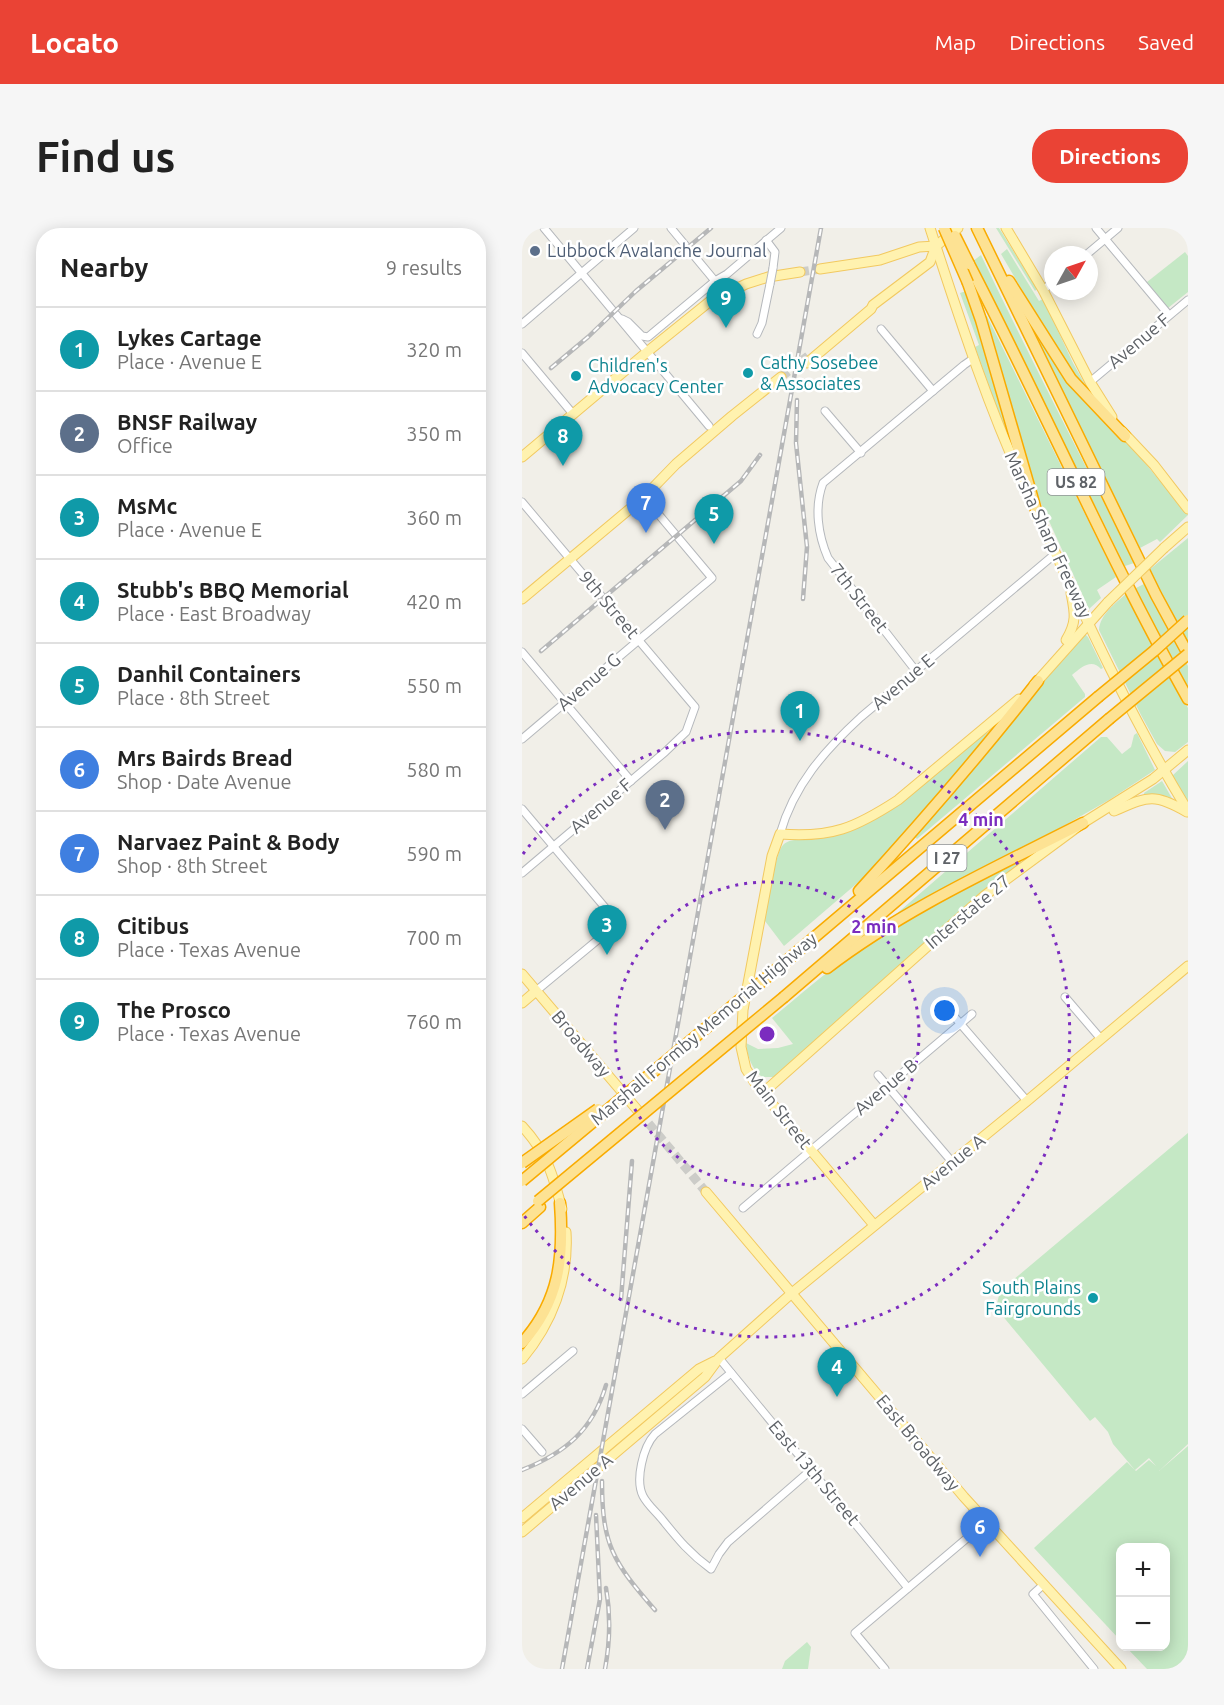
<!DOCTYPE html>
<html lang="en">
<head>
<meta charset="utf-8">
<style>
  :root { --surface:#fff; --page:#f6f6f6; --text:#222; --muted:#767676; --line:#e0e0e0; --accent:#ea4335 }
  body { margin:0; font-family:Ubuntu,sans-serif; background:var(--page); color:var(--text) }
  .controls { position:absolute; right:18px; bottom:18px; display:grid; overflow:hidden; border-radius:12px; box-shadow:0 3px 15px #0003 }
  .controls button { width:54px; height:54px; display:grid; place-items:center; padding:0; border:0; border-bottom:2px solid var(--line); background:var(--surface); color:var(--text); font:30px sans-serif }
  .compass { position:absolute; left:522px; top:18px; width:54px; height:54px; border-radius:50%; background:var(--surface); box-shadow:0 3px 15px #0003; rotate:50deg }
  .you { position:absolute; left:423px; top:783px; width:21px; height:21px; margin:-15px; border:4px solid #fff; border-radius:50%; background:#1a73e8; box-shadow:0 0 0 9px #1a73e833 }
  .badge { display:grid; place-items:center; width:39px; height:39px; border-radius:50%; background:var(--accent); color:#fff; font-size:20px; font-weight:700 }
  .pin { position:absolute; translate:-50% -50px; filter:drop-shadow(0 2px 3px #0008) }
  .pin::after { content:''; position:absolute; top:32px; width:21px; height:18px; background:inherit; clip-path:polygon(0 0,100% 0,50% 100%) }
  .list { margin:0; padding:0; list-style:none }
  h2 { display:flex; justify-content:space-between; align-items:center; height:78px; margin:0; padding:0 24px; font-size:26px }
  h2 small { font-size:20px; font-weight:400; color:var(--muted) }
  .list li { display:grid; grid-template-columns:39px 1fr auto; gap:18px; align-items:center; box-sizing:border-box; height:84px; padding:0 24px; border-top:2px solid var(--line) }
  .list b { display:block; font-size:22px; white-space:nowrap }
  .list p { margin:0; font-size:20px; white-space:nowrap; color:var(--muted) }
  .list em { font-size:20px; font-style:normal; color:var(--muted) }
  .map { position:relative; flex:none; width:666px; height:1441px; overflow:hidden; border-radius:24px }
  header { display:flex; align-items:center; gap:36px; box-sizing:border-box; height:84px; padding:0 30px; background:var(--accent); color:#fff }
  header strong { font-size:28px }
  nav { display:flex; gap:33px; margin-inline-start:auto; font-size:21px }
  .intro { display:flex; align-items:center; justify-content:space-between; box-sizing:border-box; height:144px; padding:0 36px }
  h1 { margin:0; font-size:42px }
  .button { padding:15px 27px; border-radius:24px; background:var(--accent); color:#fff; font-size:21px; font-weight:700 }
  main { display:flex; gap:36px; padding:0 36px }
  aside { flex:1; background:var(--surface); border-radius:24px; box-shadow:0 3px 15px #0003 }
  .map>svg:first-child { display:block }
  .green { fill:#c5e8c5 }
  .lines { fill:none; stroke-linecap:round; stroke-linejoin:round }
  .major-tunnel { stroke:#ccccc8; stroke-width:9; stroke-dasharray:9 4.5; stroke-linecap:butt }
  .minor-casing { stroke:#b5b8bc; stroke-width:9 }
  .major-casing { stroke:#f2c960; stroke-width:11 }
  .highway-casing { stroke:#f9ab00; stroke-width:13 }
  .minor { stroke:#fff; stroke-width:7 }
  .major { stroke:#fff2af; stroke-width:9 }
  .highway { stroke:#fde293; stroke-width:10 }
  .rail-casing { stroke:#b6b7b8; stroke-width:4.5 }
  .rail { stroke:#fff; stroke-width:2; stroke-dasharray:7; stroke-linecap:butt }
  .minor-bridge-casing { stroke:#b5b8bc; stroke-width:9; stroke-linecap:butt }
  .major-bridge-casing { stroke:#f2c960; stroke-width:11; stroke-linecap:butt }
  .highway-bridge-casing { stroke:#f9ab00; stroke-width:13; stroke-linecap:butt }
  .minor-bridge { stroke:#fff; stroke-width:7 }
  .major-bridge { stroke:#fff2af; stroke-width:9 }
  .highway-bridge { stroke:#fde293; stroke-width:10 }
  .ring { fill:none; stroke:#7b2cbf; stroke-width:3; stroke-dasharray:3 6 }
  .service-dot { fill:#5c6f8a; stroke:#fff; stroke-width:2 }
  .culture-dot { fill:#0f9aa8; stroke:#fff; stroke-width:2 }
  .labels { text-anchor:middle; stroke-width:5; stroke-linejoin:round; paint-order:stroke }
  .shield { fill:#fff; stroke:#8f9295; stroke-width:1.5 }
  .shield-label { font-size:16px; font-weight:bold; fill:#5f6368 }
  .service-label { font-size:18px; fill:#4e5e75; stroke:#fff; text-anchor:start }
  .street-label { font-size:18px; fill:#5f6368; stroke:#fff }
  .culture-label { font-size:18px; fill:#0d838f; stroke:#fff; text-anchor:start }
  .centre { fill:#7b2cbf; stroke:#fff; stroke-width:3 }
  .ring-label { font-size:18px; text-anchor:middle; font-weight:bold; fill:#7b2cbf; stroke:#fff; stroke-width:5; stroke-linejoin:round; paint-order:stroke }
</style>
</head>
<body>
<header>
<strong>Locato</strong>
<nav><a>Map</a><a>Directions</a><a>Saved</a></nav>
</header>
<div class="intro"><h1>Find us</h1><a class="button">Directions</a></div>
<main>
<aside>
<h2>Nearby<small>9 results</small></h2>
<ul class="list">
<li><span class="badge" style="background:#0f9aa8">1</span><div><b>Lykes Cartage</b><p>Place · Avenue E</p></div><em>320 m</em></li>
<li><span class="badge" style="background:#5c6f8a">2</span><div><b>BNSF Railway</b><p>Office</p></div><em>350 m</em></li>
<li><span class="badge" style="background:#0f9aa8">3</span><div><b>MsMc</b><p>Place · Avenue E</p></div><em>360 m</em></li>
<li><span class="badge" style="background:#0f9aa8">4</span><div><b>Stubb's BBQ Memorial</b><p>Place · East Broadway</p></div><em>420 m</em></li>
<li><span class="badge" style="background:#0f9aa8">5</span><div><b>Danhil Containers</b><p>Place · 8th Street</p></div><em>550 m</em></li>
<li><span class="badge" style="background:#3f7fe0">6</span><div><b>Mrs Bairds Bread</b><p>Shop · Date Avenue</p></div><em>580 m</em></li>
<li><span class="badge" style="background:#3f7fe0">7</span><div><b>Narvaez Paint &amp; Body</b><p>Shop · 8th Street</p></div><em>590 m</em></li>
<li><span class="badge" style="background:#0f9aa8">8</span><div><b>Citibus</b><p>Place · Texas Avenue</p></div><em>700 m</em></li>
<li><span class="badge" style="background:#0f9aa8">9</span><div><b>The Prosco</b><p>Place · Texas Avenue</p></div><em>760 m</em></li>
</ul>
</aside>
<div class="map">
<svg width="666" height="1441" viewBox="0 0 666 1441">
  <rect width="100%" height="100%" fill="#f1efe8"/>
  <g class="green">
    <path d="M474,0H477L515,61L513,63Z"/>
    <path d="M485,21L517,73L521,71L551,135L565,160L563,161L548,144L479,26Z"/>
    <path d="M663,24L666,28V64L646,80L625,54Z"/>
    <path d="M459,27C508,130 561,232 612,335L603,338L451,33Z"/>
    <path d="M444,63L489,205L490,222L453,119L457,117L438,65Z"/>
    <path d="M465,88L594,349L575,362L579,370L567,381L512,260L462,89Z"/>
    <path d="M508,99L570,179L614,224L666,287L638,314L635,311L618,320Z"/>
    <path d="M666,310V415L627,342Z"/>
    <path d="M622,356L666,438V460L612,361Z"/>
    <path d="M605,365L666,480V514L653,524L643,523L635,516L619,487L577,402C578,386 594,375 605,365Z"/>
    <path d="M561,404L566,409L581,440L579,441C570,430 559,439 550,447L563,466V469L395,611L392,608Z"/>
    <path d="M464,503L466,505L403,584L347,645L262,718L243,693C246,678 252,627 261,617C268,609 286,612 296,611C308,609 321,606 332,601C382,579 422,538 464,503Z"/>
    <path d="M615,505L633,542L587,572L524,608L374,690L372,688L579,509H585L600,526L609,519L612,507Z"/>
    <path d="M666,533V575L650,548Z"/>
    <path d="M640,553L651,572L622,567V565Z"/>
    <path d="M499,633V635L453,671L252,849H240C230,841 225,828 224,815L236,821L256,820L271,816L250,790C276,769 301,746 329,727C382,691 440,659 499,633Z"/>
    <path d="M666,905V1216L637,1243L666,1218V1441H625L604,1419L644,1418V1320H598V1412L512,1320L605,1234L614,1243L627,1232L634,1238L627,1230L613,1242L591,1216L586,1204L573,1189L568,1193L474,1080L478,1063Z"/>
    <path d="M285,1414L289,1419L286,1441H260L263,1433Z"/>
  </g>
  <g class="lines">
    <g class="major-tunnel">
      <path d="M278,44L298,41"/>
      <path d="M259,149L286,128"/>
      <path d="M118,885L184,964"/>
    </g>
    <g class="minor-casing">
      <g id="minor">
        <path d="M22,0L187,198"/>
        <path d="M149,0L193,53"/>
        <path d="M574,0L647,87"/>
        <path d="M244,12L253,24L251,40"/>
        <path d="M564,27L596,0"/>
        <path d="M521,62L531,54"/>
        <path d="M100,91L106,94L120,108L126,109L193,53L205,46L259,0"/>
        <path d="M0,96L112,0"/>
        <path d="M359,101L411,163"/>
        <path d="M235,106L240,95L248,56"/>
        <path d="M0,125L51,186"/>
        <path d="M568,154L666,72"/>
        <path d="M303,183L339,225"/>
        <path d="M0,274L173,479L164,504L143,524L0,645"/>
        <path d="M0,424L109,553"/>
        <path d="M394,443L306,330C296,307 292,279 301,255L442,137L452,130"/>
        <path d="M0,511L190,350L122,269"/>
        <path d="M0,581L96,695L14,763"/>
        <path d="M258,606C272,557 302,523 339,489L533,326"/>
        <path d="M543,769L579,811"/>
        <path d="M430,786L505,873"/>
        <path d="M356,847L431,935"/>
        <path d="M221,980L450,786"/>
        <path d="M197,1130L386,1360"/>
        <path d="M209,1145L133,1206C121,1219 113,1252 121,1268C125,1276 133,1283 139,1290C156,1311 167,1325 189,1341L197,1326L206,1314L289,1242"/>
        <path d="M0,1166L51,1123"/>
        <path d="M0,1201L20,1224"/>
        <path d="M522,1356L511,1366L572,1441"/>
        <path d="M363,1441L333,1405L464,1294"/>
      </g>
    </g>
    <g class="major-casing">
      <g id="major">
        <path d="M408,0C437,89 466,180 506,265"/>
        <path d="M484,0L521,62L568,154L590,189"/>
        <path d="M298,41L358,32L397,19L414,18"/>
        <path d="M285,135L349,81L351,77L408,34L414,18L436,0"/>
        <path d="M600,203L632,237L666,281"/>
        <path d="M0,229L125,124L187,74L224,56L246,49L278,44"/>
        <path d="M514,283C561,385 608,488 666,583"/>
        <path d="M642,320L666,299"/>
        <path d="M0,371L122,269L154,236L210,188L259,149"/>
        <path d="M544,412C555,394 553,385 549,365"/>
        <path d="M512,457L586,374"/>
        <path d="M592,583C625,569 631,564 665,584"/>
        <path d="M0,746L118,885"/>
        <path d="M0,775L14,763"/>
        <path d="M241,865L462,668L561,595L631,551L666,522"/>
        <path d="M0,898C25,925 31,947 40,981"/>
        <path d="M184,964L442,1269L599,1441"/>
        <path d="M352,997L235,858L224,841L219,819L221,782L250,628L258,606C310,610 333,600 376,572L497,471"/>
        <path d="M0,1131C30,1095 47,1051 44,1004"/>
        <path d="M0,1290L177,1141L193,1133"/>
        <path d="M0,1304L183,1149L197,1130L270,1065L505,873L666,738"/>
      </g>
    </g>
    <g class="highway-casing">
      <g id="highway">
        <path d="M455,0L634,367L666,426"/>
        <path d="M447,36C522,180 586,329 666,471"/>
        <path d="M487,53L549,151L603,208"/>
        <path d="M446,55L459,92L516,289"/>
        <path d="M337,663C399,595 459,526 516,453"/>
        <path d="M262,735L576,469"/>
        <path d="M305,740C382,681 475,639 561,595"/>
        <path d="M262,769L587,491"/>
        <path d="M0,995L18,979"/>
        <path d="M0,1115C38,1073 42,1029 38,975"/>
      </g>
    </g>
    <use href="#minor" class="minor"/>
    <use href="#major" class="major"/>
    <use href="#highway" class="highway"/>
    <g class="rail-casing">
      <g id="rail">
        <path d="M29,140L66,109L114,63L189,0"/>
        <path d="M275,172L274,215L285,319L281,371"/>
        <path d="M19,423L219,253L238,227"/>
        <path d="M99,1071L110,933"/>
        <path d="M0,1242C43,1225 71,1202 84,1157"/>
        <path d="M80,1253C80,1317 91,1334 133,1382"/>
        <path d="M40,1441L299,0"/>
        <path d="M65,1441L78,1371L74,1287"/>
        <path d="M83,1441C88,1414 89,1388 84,1360"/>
      </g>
    </g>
    <use href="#rail" class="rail"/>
    <g class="minor-bridge-casing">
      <path id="minor-bridge" d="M248,56L251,40"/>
    </g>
    <g class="major-bridge-casing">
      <path id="major-bridge" d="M586,374L642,320"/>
    </g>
    <g class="highway-bridge-casing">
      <g id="highway-bridge">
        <path d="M422,0L446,55"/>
        <path d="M433,8L447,36"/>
        <path d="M576,469L632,423L666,392"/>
        <path d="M587,491L666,426"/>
        <path d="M0,935L76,881"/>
        <path d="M0,953L262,735"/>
        <path d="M16,973L262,769"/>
      </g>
    </g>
    <use href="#minor-bridge" class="minor-bridge"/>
    <use href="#major-bridge" class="major-bridge"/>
    <use href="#highway-bridge" class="highway-bridge"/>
  </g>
  <g class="ring">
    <circle cx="245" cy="806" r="152"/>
    <path d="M1 626A303 303 0 1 1 1 986"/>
  </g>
  <circle class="service-dot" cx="13" cy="23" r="6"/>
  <g class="culture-dot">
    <circle cx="226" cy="145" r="6"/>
    <circle cx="54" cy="148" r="6"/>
    <circle cx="571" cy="1070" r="6"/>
  </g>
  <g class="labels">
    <g class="shield">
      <rect x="525.5" y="241" width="57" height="26" rx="4.5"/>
      <rect x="405.5" y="617" width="39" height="26" rx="4.5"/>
    </g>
    <g class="shield-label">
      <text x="554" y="260">US 82</text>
      <text x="425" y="636">I 27</text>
    </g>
    <g class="service-label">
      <text x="25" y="29">Lubbock Avalanche Journal</text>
    </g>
    <g class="street-label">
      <text transform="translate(617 113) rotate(-40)" y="6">Avenue F</text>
      <text transform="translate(526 307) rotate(65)" y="6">Marsha Sharp Freeway</text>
      <text transform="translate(337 370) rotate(52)" y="6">7th Street</text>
      <text transform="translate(87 377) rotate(50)" y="6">9th Street</text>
      <text transform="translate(67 454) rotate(-41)" y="6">Avenue G</text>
      <text transform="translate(381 454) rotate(-40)" y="6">Avenue E</text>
      <text transform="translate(79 578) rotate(-40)" y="6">Avenue F</text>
      <text transform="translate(446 684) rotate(-40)" y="6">Interstate 27</text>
      <text transform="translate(182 801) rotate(-40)" y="6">Marshall Formby Memorial Highway</text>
      <text transform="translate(59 816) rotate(50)" y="6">Broadway</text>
      <text transform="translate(364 859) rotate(-40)" y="6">Avenue B</text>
      <text transform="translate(257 882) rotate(52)" y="6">Main Street</text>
      <text transform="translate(431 934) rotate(-39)" y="6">Avenue A</text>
      <text transform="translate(396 1215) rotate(50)" y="6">East Broadway</text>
      <text transform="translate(292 1245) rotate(50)" y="6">East 13th Street</text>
      <text transform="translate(59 1254) rotate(-40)" y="6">Avenue A</text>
    </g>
    <g class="culture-label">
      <text x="238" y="141">Cathy Sosebee<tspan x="238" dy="21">&amp; Associates</tspan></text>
      <text x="66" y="144">Children's<tspan x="66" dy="21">Advocacy Center</tspan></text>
      <text x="559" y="1066" text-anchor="end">South Plains<tspan x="559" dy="21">Fairgrounds</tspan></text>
    </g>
  </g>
  <circle cx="245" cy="806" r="9" class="centre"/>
  <g class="ring-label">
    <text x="459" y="598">4 min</text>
    <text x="352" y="705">2 min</text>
  </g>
</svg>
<div class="controls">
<button>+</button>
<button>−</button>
</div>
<svg class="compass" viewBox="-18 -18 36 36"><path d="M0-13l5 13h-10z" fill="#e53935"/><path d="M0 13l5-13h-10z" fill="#767676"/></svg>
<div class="you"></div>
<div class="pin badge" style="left:278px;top:513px;background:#0f9aa8">1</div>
<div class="pin badge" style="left:143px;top:602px;background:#5c6f8a">2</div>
<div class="pin badge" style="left:85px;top:727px;background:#0f9aa8">3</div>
<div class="pin badge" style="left:315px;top:1169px;background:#0f9aa8">4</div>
<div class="pin badge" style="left:192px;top:316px;background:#0f9aa8">5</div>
<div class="pin badge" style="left:458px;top:1329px;background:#3f7fe0">6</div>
<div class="pin badge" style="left:124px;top:305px;background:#3f7fe0">7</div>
<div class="pin badge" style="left:41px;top:238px;background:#0f9aa8">8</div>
<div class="pin badge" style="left:204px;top:100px;background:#0f9aa8">9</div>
</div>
</main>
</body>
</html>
